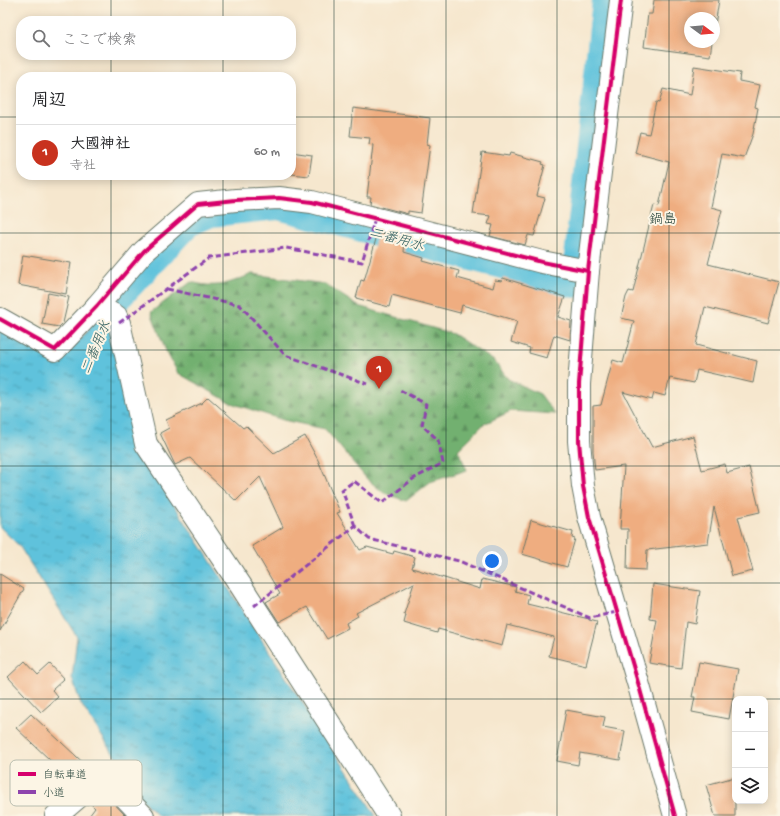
<!DOCTYPE html>
<html lang="ja">
<head>
<meta charset="utf-8">
<style>
  :root { --surface:#fff; --page:#f6f6f6; --text:#202124; --muted:#757577; --line:#e0e0e0; --accent:#c8321e }
  body { margin:0; font-family:"Gochi Hand","Klee One",sans-serif; background:var(--page); color:var(--text) }
  .controls { position:absolute; right:12px; bottom:12px; display:grid; overflow:hidden; border-radius:8px; box-shadow:0 2px 10px #0003 }
  .controls button { width:36px; height:36px; display:grid; place-items:center; padding:0; border:0; border-bottom:1px solid var(--line); background:var(--surface); color:var(--text); font:20px sans-serif }
  .compass { position:absolute; left:684px; top:12px; width:36px; height:36px; border-radius:50%; background:var(--surface); box-shadow:0 2px 10px #0003; rotate:106deg }
  .you { position:absolute; left:492px; top:561px; width:14px; height:14px; margin:-10px; border:3px solid #fff; border-radius:50%; background:#1a73e8; box-shadow:0 0 0 6px #1a73e833 }
  .badge { display:grid; place-items:center; width:26px; height:26px; border-radius:50%; background:var(--accent); color:#fff; font-size:13px; font-weight:700 }
  .pin { position:absolute; translate:-50% -33px; filter:drop-shadow(0 1px 2px #0008) }
  .pin::after { content:''; position:absolute; top:21px; width:14px; height:12px; background:inherit; clip-path:polygon(0 0,100% 0,50% 100%) }
  .list { margin:0; padding:0; list-style:none }
  h2 { display:flex; justify-content:space-between; align-items:center; height:52px; margin:0; padding:0 16px; font-size:17px }
  h2 small { font-size:13px; font-weight:400; color:var(--muted) }
  .list li { display:grid; grid-template-columns:26px 1fr auto; gap:12px; align-items:center; box-sizing:border-box; height:56px; padding:0 16px; border-top:1px solid var(--line) }
  .list b { display:block; font-size:15px; white-space:nowrap }
  .list p { margin:0; font-size:13px; white-space:nowrap; color:var(--muted) }
  .list em { font-size:13px; font-style:normal; color:var(--muted) }
  .icon { flex:none; width:22px; height:22px; fill:none; stroke:currentColor; stroke-width:2; stroke-linecap:round; stroke-linejoin:round }
  .map { position:relative; flex:none; width:780px; height:816px; overflow:hidden }
  .search { position:absolute; background:var(--surface); box-shadow:0 2px 10px #0003; left:16px; top:16px; width:280px; height:44px; display:flex; align-items:center; gap:10px; box-sizing:border-box; padding:0 14px; border-radius:16px; color:var(--muted); font-size:15px }
  .panel { position:absolute; background:var(--surface); box-shadow:0 2px 10px #0003; left:16px; top:72px; width:280px; height:108px; border-radius:16px }
  .map>svg:first-child { display:block }
  .forest { fill:url(#forest-firs); stroke:#487652 }
  .water { fill:url(#water-ripples); stroke:#3e8088 }
  .lines { fill:none; stroke-linecap:round; stroke-linejoin:round }
  .canal { stroke:#5ec2dc; stroke-width:26 }
  .building { fill:#efad80 }
  .minor-casing { stroke:#6a786a; stroke-width:24 }
  .minor { stroke:#fff; stroke-width:22 }
  .quiet { stroke:#8e44ad; stroke-width:3; stroke-dasharray:6 3; stroke-linecap:butt }
  .cycleway-casing { stroke:#fcf5e5; stroke-width:6 }
  .cycleway { stroke:#d6006c; stroke-width:4 }
  .grid { fill:none; stroke:#1f3d34; stroke-width:1; stroke-opacity:0.55 }
  .labels { text-anchor:middle; stroke-width:4; stroke-linejoin:round; paint-order:stroke }
  .neighbourhood-label { font-size:14px; fill:#1f3d34; stroke:#fcf5e5 }
  .water-label { font-size:14px; font-style:italic; fill:#2f5e5e; stroke:#fcf5e5 }
  .key { fill:#fcf5e5; stroke:#babeb0; stroke-width:1 }
  .key-label { font-size:11px; fill:#1f3d34 }
</style>
</head>
<body>
<div class="map">
<svg width="780" height="816" viewBox="0 0 780 816">
  <defs>
    <pattern id="forest-firs" width="22" height="20" patternUnits="userSpaceOnUse"><rect width="22" height="20" fill="#72b070"/><path d="M5 1l3.5 6h-7zM16 11l3.5 6h-7z" fill="#5d905d"/></pattern>
    <pattern id="water-ripples" width="26" height="14" patternUnits="userSpaceOnUse"><rect width="26" height="14" fill="#5ec2dc"/><path d="M2 4q2-2 4 0t4 0M15 11q2-2 4 0t4 0" fill="none" stroke="#4d9fb3"/></pattern>
  </defs>
  <rect width="100%" height="100%" fill="#fcf5e5"/>
  <filter id="ink" filterUnits="userSpaceOnUse"><feTurbulence type="fractalNoise" baseFrequency=".025" numOctaves="2"/><feDisplacementMap in="SourceGraphic" scale="8" xChannelSelector="R" yChannelSelector="G"/><feConvolveMatrix kernelMatrix="1 2 1 2 8 2 1 2 1" color-interpolation-filters="sRGB"/></filter>
  <filter id="wash" filterUnits="userSpaceOnUse"><feTurbulence type="fractalNoise" baseFrequency=".012" numOctaves="4" result="noise"/><feDisplacementMap in="SourceGraphic" scale="16" xChannelSelector="R" yChannelSelector="G"/><feGaussianBlur stdDeviation="0.9" result="paint"/><feColorMatrix in="noise" values="0 0 0 0 0 0 0 0 0 0 0 0 0 0 0 0 0 1.4 0 .05"/><feComposite in="paint" operator="in"/></filter>
  <g filter="url(#wash)">
    <rect width="100%" height="100%" fill="#f6e7ce"/>
    <path class="forest" d="M252,274L325,284L358,306L453,334L494,361L508,379L540,394L555,414L511,411L484,424L458,450L467,470L430,482L406,501L384,493L367,479L325,429L283,420L231,403L178,373L166,351L151,312L191,282C216,289 228,284 252,274Z"/>
    <path class="water" d="M96,323L110,330L143,457L376,816H158L113,770L120,764L81,704L72,678L77,637L20,547L0,527V328L57,361Z"/>
    <g class="lines">
      <path class="canal" d="M90,359L114,303L188,224L211,214L278,207L574,285L605,0"/>
    </g>
    <g id="blocks">
      <g class="building">
        <path d="M654,0H719L714,31V18H690V42H712L710,56L644,47L648,14H652Z"/>
        <path d="M694,66L740,73L739,81L760,85L755,107L758,108L753,134L744,158L722,154L711,207L722,210L708,264L779,282L768,323L705,307L696,345L757,361L753,383L697,370L694,383L670,378L665,396L654,393L652,400L623,392L652,447L693,436L702,470L725,464L727,473L749,467L760,512L738,517L753,571L732,576L714,507L708,543L647,550L646,570L627,569L628,529H620L624,466L595,470L593,451V406L601,405L613,360L623,363L634,321L621,318L626,297L629,291L633,292L654,205L659,206L669,162L635,153L640,132L649,134L656,102L659,103L663,89L690,95Z"/>
        <path d="M353,108L430,118L427,144L430,145L421,213L408,211V214L370,204L371,197H367L373,145L369,144L370,138L350,136Z"/>
        <path d="M291,152L312,155L309,176L291,174Z"/>
        <path d="M482,152L509,156L510,153L543,162L542,164L545,165L537,196L545,198L534,236L528,235L525,245L490,236L493,225L488,224L491,216L473,214Z"/>
        <path d="M378,232L405,239L404,252L424,258L423,261L459,271L457,278L493,288L495,280L502,281L503,278L565,297L558,317L571,321L570,340L554,335L547,358L529,353L530,348L511,342L517,321L462,305L460,313L392,295L389,307L356,298L361,280L364,281Z"/>
        <path d="M23,255L71,263L66,294L18,285Z"/>
        <path d="M48,293L69,297L63,323L59,327L42,324Z"/>
        <path d="M208,397L243,428L246,426L274,453L305,436L318,460L340,512L337,513L360,550L367,547L393,554L394,551L415,557L412,568L480,589L482,579L516,587L515,591L529,595L527,604L589,619V620L597,622L586,665L549,656L554,637L507,625L502,646L438,629L437,633L404,623L406,615L404,614L414,583L356,613L358,616L346,623L348,628L327,639L307,607L279,622L266,602L280,594L252,546L283,527L260,477L236,501L190,458L175,465L160,433L169,428L166,420L202,403Z"/>
        <path d="M531,520L573,532L572,538L575,539L567,567L522,554Z"/>
        <path d="M0,574L24,589L0,631Z"/>
        <path d="M653,584L700,591L695,624L686,622L681,668L649,663L657,620L650,619Z"/>
        <path d="M25,661L38,675L50,664L64,679L52,690L58,697L41,712L8,677Z"/>
        <path d="M699,662L738,669L729,719L692,712L695,697H692Z"/>
        <path d="M566,710L605,717L603,727L625,731L620,760L580,753L578,765L557,761Z"/>
        <path d="M31,714L91,770L72,786L63,778L66,775L16,728Z"/>
        <path d="M735,777V816H715L706,785Z"/>
        <path d="M103,792L126,816H89L95,808L90,803Z"/>
      </g>
    </g>
  </g>
  <g filter="url(#ink)">
    <use href="#blocks" fill-opacity="0" stroke="#6a786a" stroke-width="1"/>
    <g class="lines">
      <g class="minor-casing">
        <g id="minor">
          <path d="M621,0L588,271L579,384V441L583,486L589,517L639,686L675,816"/>
          <path d="M97,306L116,316L119,323L146,444L241,586L389,816"/>
          <path d="M0,319L55,350L97,306L144,251L198,204L236,200L279,198L312,202L542,262L588,271"/>
          <path d="M56,816L104,775L143,816"/>
        </g>
      </g>
      <use href="#minor" class="minor"/>
      <g class="quiet">
        <path d="M167,289L240,305L285,355L368,384"/>
        <path d="M119,323L209,258L286,248L362,262L375,218"/>
        <path d="M355,526L342,490L354,481L382,503L413,479L443,463L438,440L422,425L426,404L398,389"/>
        <path d="M254,606L355,526L369,539L459,561L590,618L617,612"/>
      </g>
      <g class="cycleway-casing">
        <g id="cycleway">
          <path d="M621,0L588,271L579,384V441L583,486L589,517L639,686L675,816"/>
          <path d="M0,319L55,350L97,306L144,251L198,204L236,200L279,198L312,202L542,262L588,271"/>
        </g>
      </g>
      <use href="#cycleway" class="cycleway"/>
    </g>
  </g>
  <path class="grid" d="M111,0V21M223,0V21M334,0V816M446,0V816M557,0V816M669,0V816M111,55V77M223,55V77M0,117H21M291,117H780M111,175V816M223,175V816M0,233H780M0,350H780M0,466H780M0,583H780M0,699H735M765,699H780"/>
  <g class="labels">
    <g class="neighbourhood-label">
      <text x="663" y="223">鍋島</text>
    </g>
    <g class="water-label">
      <text transform="translate(397 238) rotate(15)" y="5">二番用水</text>
      <text transform="translate(95 347) rotate(-67)" y="5">二番用水</text>
    </g>
  </g>
  <rect x="10" y="760" width="132" height="46" rx="6" class="key"/>
  <rect x="18" y="772" width="18" height="4" fill="#d6006c"/>
  <rect x="18" y="790" width="18" height="4" fill="#8e44ad"/>
  <g class="key-label">
    <text x="43" y="778">自転車道</text>
    <text x="43" y="796">小道</text>
  </g>
</svg>
<div class="controls">
<button>+</button>
<button>−</button>
<button><svg class="icon" aria-label="layers" viewBox="0 0 24 24"><path d="M12 4l9 5-9 5-9-5zM3 14l9 5 9-5"/></svg></button>
</div>
<svg class="compass" viewBox="-18 -18 36 36"><path d="M0-13l5 13h-10z" fill="#e53935"/><path d="M0 13l5-13h-10z" fill="#757577"/></svg>
<div class="you"></div>
<div class="pin badge" style="left:379px;top:389px">1</div>
<div class="search"><svg class="icon" aria-label="search" viewBox="0 0 24 24"><circle cx="10" cy="10" r="6"/><path d="M15 15l6 6"/></svg>ここで検索</div>
<section class="panel">
<h2>周辺<small></small></h2>
<ul class="list">
<li><span class="badge">1</span><div><b>大國神社</b><p>寺社</p></div><em>60 m</em></li>
</ul>
</section>
</div>
</body>
</html>
